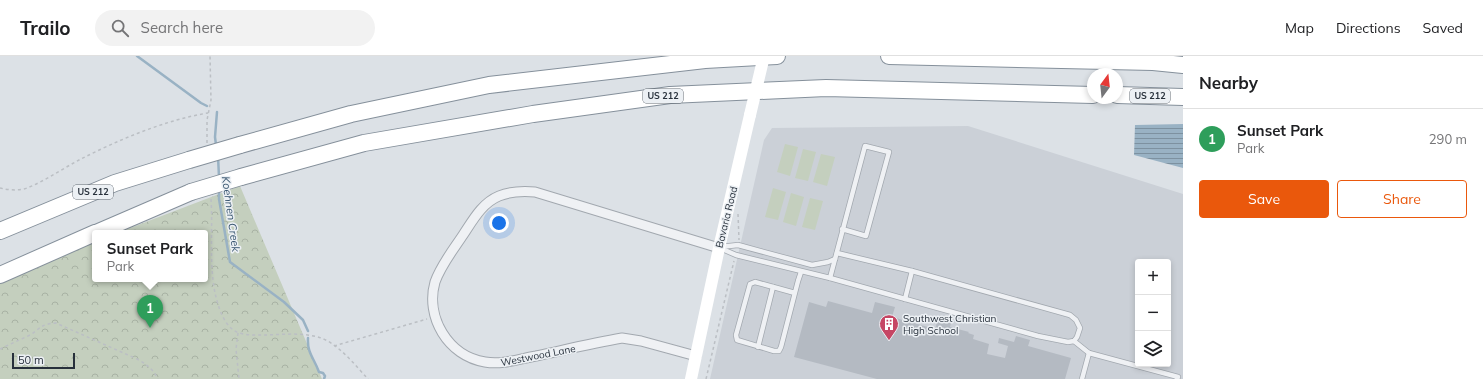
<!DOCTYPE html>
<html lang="en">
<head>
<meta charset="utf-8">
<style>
  :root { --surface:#fff; --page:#f2f2f2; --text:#202124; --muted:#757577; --line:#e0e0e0; --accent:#ea580c }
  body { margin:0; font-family:Mulish,sans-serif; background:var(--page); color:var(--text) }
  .controls { position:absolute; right:12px; bottom:12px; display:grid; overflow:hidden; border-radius:4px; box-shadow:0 2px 6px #0003 }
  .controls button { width:36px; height:36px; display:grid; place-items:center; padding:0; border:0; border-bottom:1px solid var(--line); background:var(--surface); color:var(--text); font:20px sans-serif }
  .compass { position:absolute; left:1087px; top:12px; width:36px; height:36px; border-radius:50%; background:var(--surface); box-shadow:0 2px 6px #0003; rotate:15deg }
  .scale { position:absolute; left:12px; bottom:10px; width:63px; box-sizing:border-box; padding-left:4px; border:2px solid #27303b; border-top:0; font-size:11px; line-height:14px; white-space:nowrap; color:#27303b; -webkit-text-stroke:3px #ecf0f4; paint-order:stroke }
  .you { position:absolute; left:499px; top:167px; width:14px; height:14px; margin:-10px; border:3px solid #fff; border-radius:50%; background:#1a73e8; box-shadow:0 0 0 6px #1a73e833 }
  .badge { display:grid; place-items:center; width:26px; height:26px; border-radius:50%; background:var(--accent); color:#fff; font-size:13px; font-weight:700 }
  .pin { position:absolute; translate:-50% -33px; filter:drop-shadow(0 1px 2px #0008) }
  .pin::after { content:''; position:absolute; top:21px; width:14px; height:12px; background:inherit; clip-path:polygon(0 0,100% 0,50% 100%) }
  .popup { position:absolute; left:92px; top:174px; width:116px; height:52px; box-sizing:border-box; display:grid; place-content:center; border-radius:4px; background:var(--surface); filter:drop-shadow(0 1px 3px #0005); font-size:13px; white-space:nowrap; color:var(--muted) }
  .popup b { font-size:15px; color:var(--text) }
  .popup::after { content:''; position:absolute; left:50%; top:100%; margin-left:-8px; border:8px solid transparent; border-top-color:var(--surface) }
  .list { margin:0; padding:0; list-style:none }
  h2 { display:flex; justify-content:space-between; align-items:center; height:52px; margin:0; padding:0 16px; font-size:17px }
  h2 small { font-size:13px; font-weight:400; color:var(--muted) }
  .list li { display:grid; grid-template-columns:26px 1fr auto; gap:12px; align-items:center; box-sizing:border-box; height:60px; padding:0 16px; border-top:1px solid var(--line) }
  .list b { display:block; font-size:15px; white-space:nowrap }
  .list p { margin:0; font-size:13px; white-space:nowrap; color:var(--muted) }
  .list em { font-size:13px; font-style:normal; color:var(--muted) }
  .actions { display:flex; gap:8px; padding:12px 16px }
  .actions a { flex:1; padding:9px 0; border:1px solid var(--accent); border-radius:4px; text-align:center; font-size:14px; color:var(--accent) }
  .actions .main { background:var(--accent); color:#fff }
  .icon { flex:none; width:22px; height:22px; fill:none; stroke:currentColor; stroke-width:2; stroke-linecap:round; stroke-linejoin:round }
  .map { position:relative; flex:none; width:1183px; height:323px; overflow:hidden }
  header { display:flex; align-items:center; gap:24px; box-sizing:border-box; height:56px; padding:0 20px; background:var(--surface); border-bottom:1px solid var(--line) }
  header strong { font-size:19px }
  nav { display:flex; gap:22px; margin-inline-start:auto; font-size:14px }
  .search { width:280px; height:36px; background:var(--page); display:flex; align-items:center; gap:10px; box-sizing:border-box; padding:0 14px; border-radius:22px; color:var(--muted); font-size:15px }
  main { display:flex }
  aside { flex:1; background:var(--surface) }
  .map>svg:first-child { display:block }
  .built { fill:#cbd0d7; fill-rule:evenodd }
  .park { fill:url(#park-crowns) }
  .pitch { fill:#c4cfbe }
  .water { fill:url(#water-rules) }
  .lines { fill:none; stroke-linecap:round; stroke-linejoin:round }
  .stream { stroke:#99b2c4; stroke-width:2.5 }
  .building { fill:#b4bac2 }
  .lane-casing { stroke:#a2a8af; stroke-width:6 }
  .street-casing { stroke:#a2a8af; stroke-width:11 }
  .highway-casing { stroke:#85909b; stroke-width:18 }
  .path { stroke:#bbbfc4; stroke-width:1.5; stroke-dasharray:3 3; stroke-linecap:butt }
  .lane { stroke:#eff1f4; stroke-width:4.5 }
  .street { stroke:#eff1f4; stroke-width:9 }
  .secondary { stroke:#fff; stroke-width:12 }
  .highway { stroke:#fff; stroke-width:16 }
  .highway-bridge-casing { stroke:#85909b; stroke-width:18; stroke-linecap:butt }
  .secondary-bridge { stroke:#fff; stroke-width:12 }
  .highway-bridge { stroke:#fff; stroke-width:16 }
  .labels { text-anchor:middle; stroke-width:3; stroke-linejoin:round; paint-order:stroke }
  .shield { fill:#ecf0f4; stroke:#626a72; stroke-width:1 }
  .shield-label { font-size:9px; font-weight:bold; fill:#27303b }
  .street-label { font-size:10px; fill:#27303b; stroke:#ecf0f4 }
  .poi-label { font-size:10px; fill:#27303b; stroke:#ecf0f4; text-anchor:start }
  .water-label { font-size:11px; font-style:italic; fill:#34526d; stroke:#ecf0f4 }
</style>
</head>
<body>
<header>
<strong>Trailo</strong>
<div class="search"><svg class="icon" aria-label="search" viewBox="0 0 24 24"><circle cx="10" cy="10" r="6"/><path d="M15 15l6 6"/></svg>Search here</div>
<nav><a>Map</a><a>Directions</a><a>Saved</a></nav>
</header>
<main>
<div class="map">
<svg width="1183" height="323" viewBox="0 0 1183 323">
  <defs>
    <pattern id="park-crowns" width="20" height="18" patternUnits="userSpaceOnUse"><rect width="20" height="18" fill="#c4cfbe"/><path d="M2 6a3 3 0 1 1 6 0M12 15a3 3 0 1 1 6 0" fill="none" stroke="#a8b2a4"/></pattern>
    <pattern id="water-rules" width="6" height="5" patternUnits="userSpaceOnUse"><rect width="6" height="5" fill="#99b2c4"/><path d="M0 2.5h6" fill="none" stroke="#7d91a0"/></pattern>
  </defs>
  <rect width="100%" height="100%" fill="#dce1e6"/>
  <path class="built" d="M968,70L1183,138V323H710L764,84L772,72ZM1138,206H1168V308H1138Z"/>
  <path class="park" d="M240,130L322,323H0V221L95,185V223H205V177H117Z"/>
  <g class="pitch">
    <path d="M785,88L798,91L790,120L777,116Z"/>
    <path d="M803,93L816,96L808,125L795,122Z"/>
    <path d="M821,98L835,101L827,130L813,126Z"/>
    <path d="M773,132L786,136L778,164L765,161Z"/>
    <path d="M791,137L804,141L796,170L783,166Z"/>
    <path d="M810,142L823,145L815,174L802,171Z"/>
  </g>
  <path class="water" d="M1183,68V112L1134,99L1135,69Z"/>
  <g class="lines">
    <g class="stream">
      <path d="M137,0L201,47L207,50"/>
      <path d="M216,89L215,81L217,56"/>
      <path d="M218,100L219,121"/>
      <path d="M219,134V143L230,206L284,246L303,264L308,275"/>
      <path d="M308,282C307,297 314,302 319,316L323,317L325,320L324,323"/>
    </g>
  </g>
  <path class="building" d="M828,245L872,257L875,246L895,251L892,261L935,273L938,263L951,267L950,271L969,276L968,277L974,279L973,283L989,288L987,298L1005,302L1008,290L998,287L999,282L1014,286L1016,280L1030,284L1028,290L1071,302L1065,323H877L794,301L809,246L826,251Z"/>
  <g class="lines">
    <g class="lane-casing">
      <g id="lane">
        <path d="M720,191L738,189L812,209L828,206L835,203"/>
        <path d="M720,192L736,199L830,222L1038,280L1068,286L1074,285L1077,281L1080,272L1076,264L1070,259L912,215L837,197"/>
        <path d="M830,222L865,90L889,96L866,180L842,173"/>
        <path d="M795,237L755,226L750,228L736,279L737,284L774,295H779L781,291L798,225L801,216"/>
        <path d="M905,243L912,215"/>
        <path d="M1074,285L1089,297L1178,321L1177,323"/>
        <path d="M758,291L773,231"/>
        <path d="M1082,323L1089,297"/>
      </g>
    </g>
    <g class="street-casing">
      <path id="street" d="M696,300L641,285L622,282C593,287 564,294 536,300C519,303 502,309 485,306C448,300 425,261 435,226C441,209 453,194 463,179C473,164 482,147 499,140C511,135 523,135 535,136L719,192"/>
    </g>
    <g class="highway-casing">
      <g id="highway">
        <path d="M889,0L1153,6L1183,9"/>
        <path d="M1117,39L1183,41"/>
        <path d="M240,89L351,58L489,29L705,4L777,0"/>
        <path d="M241,121L364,87L533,58L670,39L826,32L1093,39"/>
        <path d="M0,175L115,127L189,104"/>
        <path d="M96,177L191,136"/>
        <path d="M0,219L95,177"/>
      </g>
    </g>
    <g class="path">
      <path d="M207,87V64L211,44L210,0"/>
      <path d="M0,132C8,134 19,135 27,132C45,125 62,113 79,104C118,84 165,64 208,57"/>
      <path d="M211,143C213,174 209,206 215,237C218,250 224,272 239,277C246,279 253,279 260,279C279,279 299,276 318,281C337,286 355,309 368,323"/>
      <path d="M738,158L739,184"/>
      <path d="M238,277L236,293L239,323"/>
      <path d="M334,290L427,263"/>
      <path d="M0,293C10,288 20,284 30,279C41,272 41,268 56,267L137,303C146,308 153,313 158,323"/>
      <path d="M706,323L734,205"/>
    </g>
    <use href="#lane" class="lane"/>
    <use href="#street" class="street"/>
    <path class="secondary" d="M691,323L719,192L750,59"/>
    <use href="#highway" class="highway"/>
    <g class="highway-bridge-casing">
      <g id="highway-bridge">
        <path d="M189,104L240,89"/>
        <path d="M191,136L241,121"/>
      </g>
    </g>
    <path class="secondary-bridge" d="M750,59L764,0"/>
    <use href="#highway-bridge" class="highway-bridge"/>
  </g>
  <defs>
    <g id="building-pin" transform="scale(1)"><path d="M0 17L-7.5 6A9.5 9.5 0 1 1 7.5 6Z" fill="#c64664" stroke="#ecf0f4"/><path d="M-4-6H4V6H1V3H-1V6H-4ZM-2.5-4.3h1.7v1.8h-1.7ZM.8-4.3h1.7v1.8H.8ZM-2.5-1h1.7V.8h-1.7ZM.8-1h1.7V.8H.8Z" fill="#fff"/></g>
  </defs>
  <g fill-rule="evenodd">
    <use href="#building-pin" x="889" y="268"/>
  </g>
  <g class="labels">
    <g class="shield">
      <rect x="643" y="33" width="40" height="14" rx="3"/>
      <rect x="1130" y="33" width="40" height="14" rx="3"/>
      <rect x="73" y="129" width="40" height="14" rx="3"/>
    </g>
    <g class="shield-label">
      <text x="663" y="43">US 212</text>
      <text x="1150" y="43">US 212</text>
      <text x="93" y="139">US 212</text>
    </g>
    <g class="street-label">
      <text transform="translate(726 161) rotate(-76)" y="4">Bavaria Road</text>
      <text transform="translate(538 299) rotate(-11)" y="4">Westwood Lane</text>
    </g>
    <g class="poi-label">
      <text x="903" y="266">Southwest Christian<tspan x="903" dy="12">High School</tspan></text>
    </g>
    <g class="water-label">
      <text transform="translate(231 158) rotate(82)" y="4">Koehnen Creek</text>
    </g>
  </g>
</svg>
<div class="controls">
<button>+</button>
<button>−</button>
<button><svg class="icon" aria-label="layers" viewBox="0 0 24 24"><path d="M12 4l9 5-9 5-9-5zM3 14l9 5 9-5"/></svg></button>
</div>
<svg class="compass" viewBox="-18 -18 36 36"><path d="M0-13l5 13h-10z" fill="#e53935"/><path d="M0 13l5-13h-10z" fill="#757577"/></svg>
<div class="scale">50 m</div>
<div class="you"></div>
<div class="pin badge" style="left:150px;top:272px;background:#2e9e5b">1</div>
<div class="popup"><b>Sunset Park</b>Park</div>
</div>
<aside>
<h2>Nearby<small></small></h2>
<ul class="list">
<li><span class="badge" style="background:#2e9e5b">1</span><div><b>Sunset Park</b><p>Park</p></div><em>290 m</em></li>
</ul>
<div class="actions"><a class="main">Save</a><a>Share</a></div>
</aside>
</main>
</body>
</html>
